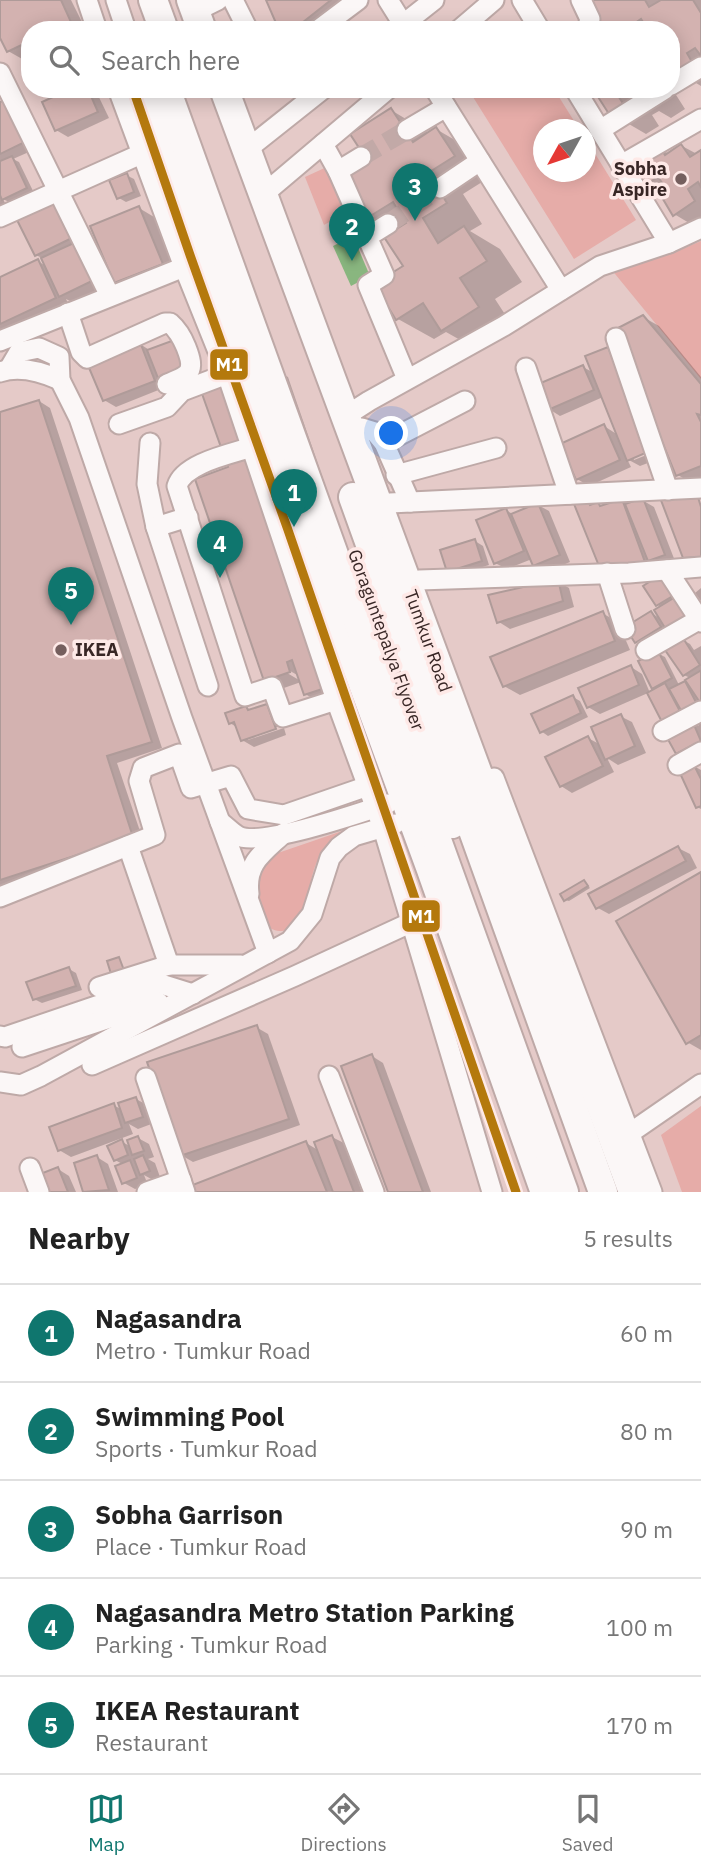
<!DOCTYPE html>
<html lang="en">
<head>
<meta charset="utf-8">
<style>
  :root { --surface:#fff; --page:#f2f2f2; --text:#222; --muted:#767676; --line:#e0e0e0; --accent:#0f766e }
  body { margin:0; font-family:"IBM Plex Sans",sans-serif; background:var(--page); color:var(--text) }
  .compass { position:absolute; left:533px; top:119px; width:63px; height:63px; border-radius:50%; background:var(--surface); box-shadow:0 4px 18px #0003; rotate:230deg }
  .you { position:absolute; left:392px; top:434px; width:24px; height:24px; margin:-18px; border:5px solid #fff; border-radius:50%; background:#1a73e8; box-shadow:0 0 0 10px #1a73e833 }
  .badge { display:grid; place-items:center; width:46px; height:46px; border-radius:50%; background:var(--accent); color:#fff; font-size:23px; font-weight:700 }
  .pin { position:absolute; translate:-50% -58px; filter:drop-shadow(0 2px 4px #0008) }
  .pin::after { content:''; position:absolute; top:37px; width:24px; height:21px; background:inherit; clip-path:polygon(0 0,100% 0,50% 100%) }
  .list { margin:0; padding:0; list-style:none }
  h2 { display:flex; justify-content:space-between; align-items:center; height:91px; margin:0; padding:0 28px; font-size:30px }
  h2 small { font-size:23px; font-weight:400; color:var(--muted) }
  .list li { display:grid; grid-template-columns:46px 1fr auto; gap:21px; align-items:center; box-sizing:border-box; height:98px; padding:0 28px; border-top:2px solid var(--line) }
  .list b { display:block; font-size:26px; white-space:nowrap }
  .list p { margin:0; font-size:23px; white-space:nowrap; color:var(--muted) }
  .list em { font-size:23px; font-style:normal; color:var(--muted) }
  .icon { flex:none; width:38px; height:38px; fill:none; stroke:currentColor; stroke-width:2; stroke-linecap:round; stroke-linejoin:round }
  .map { position:relative; flex:none; width:701px; height:1192px; overflow:hidden }
  .search { position:absolute; background:var(--surface); box-shadow:0 4px 18px #0003; left:21px; right:21px; top:21px; height:77px; display:flex; align-items:center; gap:18px; box-sizing:border-box; padding:0 24px; border-radius:28px; color:var(--muted); font-size:26px }
  .sheet { height:581px; background:var(--surface) }
  nav { display:flex; justify-content:space-around; align-items:center; box-sizing:border-box; height:98px; border-top:2px solid var(--line); background:var(--surface); font-size:19px; color:var(--muted) }
  nav a { display:grid; justify-items:center; gap:4px }
  nav .on { color:var(--accent) }
  .map>svg:first-child { display:block }
  .green { fill:#e6aca8 }
  .water { fill:#89b67f }
  .shadow { fill:#0003; fill-rule:evenodd }
  .building { fill:#d3b2b0; stroke:#af9b99; stroke-width:2 }
  .lines { fill:none; stroke-linecap:round; stroke-linejoin:round }
  .minor-tunnel { stroke:#c2a9a7; stroke-width:19; stroke-dasharray:19 10; stroke-linecap:butt }
  .minor-casing { stroke:#bea9a7; stroke-width:23 }
  .highway-casing { stroke:#bea9a7; stroke-width:32 }
  .minor { stroke:#fbf7f7; stroke-width:19 }
  .highway { stroke:#fbf7f7; stroke-width:28 }
  .metro-1-casing { stroke:#fee9e7; stroke-width:14 }
  .metro-1 { stroke:#b4790d; stroke-width:9 }
  .poi-dot { fill:#755f5e; stroke:#fee9e7; stroke-width:2.5 }
  .labels { text-anchor:middle; stroke-width:7; stroke-linejoin:round; paint-order:stroke }
  .poi-label { font-size:18px; font-weight:bold; fill:#382625; stroke:#fee9e7; text-anchor:end }
  .street-label { font-size:18px; fill:#382625; stroke:#fee9e7 }
  .line-badge { stroke:#fee9e7; stroke-width:2.5 }
  .badge-label { font-size:19px; text-anchor:middle; font-weight:bold; fill:#fff }
</style>
</head>
<body>
<div class="map">
<svg width="701" height="1192" viewBox="0 0 701 1192">
  <rect width="100%" height="100%" fill="#e5cac8"/>
  <g class="green">
    <path d="M468,89H554L579,129L544,130V172H586V139L636,220L574,259Z"/>
    <path d="M331,165L345,213L324,225L305,177Z"/>
    <path d="M701,241V379L611,269L675,252Z"/>
    <path d="M348,829C335,838 323,848 316,864C308,882 307,932 281,931C276,931 270,929 266,925C253,909 256,887 258,868L275,854Z"/>
    <path d="M701,1106V1192H682L661,1135Z"/>
  </g>
  <path class="water" d="M353,236L370,276L351,286L333,246Z"/>
  <g class="shadow">
    <path d="M0,0H71L86,30H30V57L24,60L8,51L0,33Z"/>
    <path d="M268,0H357L319,30H280Z"/>
    <path d="M586,0H701V86L676,71L671,30H604Z"/>
    <path d="M671,87L685,109L671,118L659,111L652,115L659,126L646,134L610,113L595,89H671Z"/>
    <path d="M74,89L96,91L109,118L68,137L56,130Z"/>
    <path d="M0,104L38,148L13,159L19,162L34,193L11,203L3,199L5,203L0,206Z"/>
    <path d="M391,110L429,133L436,129L472,150L490,177L463,194L482,224L470,231L500,249L522,282L495,299L514,328L478,350L446,332L434,339L398,319L405,267L395,232L369,217Z"/>
    <path d="M682,146L697,154L701,152V230L674,214L668,191L651,181L659,148L669,154Z"/>
    <path d="M126,175L134,179L141,196L126,202L119,198Z"/>
    <path d="M66,206L105,287L72,302L66,299L70,307L0,339V279L38,261L47,267L44,259L36,255Z"/>
    <path d="M139,208L154,217L177,272L131,291L115,282Z"/>
    <path d="M643,317L659,326L701,377V481L693,484L678,475Z"/>
    <path d="M140,344L151,351L166,387L116,407L104,400Z"/>
    <path d="M608,349L620,356H610L634,460L649,454L661,458L640,466L627,459L631,467L589,486L577,479L604,426L618,435L603,397L560,416L549,409L583,367L594,373Z"/>
    <path d="M273,369L288,377L392,679L321,703L305,694L301,682L281,689L265,680L230,468ZM283,667L299,676V680L282,670Z"/>
    <path d="M39,401L50,408L162,748L117,763L144,843L0,890V414Z"/>
    <path d="M642,500L654,507L675,561L612,572L588,501L604,507L621,501L629,505Z"/>
    <path d="M538,505L549,511L570,562L546,572L535,565L532,559L507,569L495,563L506,510L514,515Z"/>
    <path d="M475,541L483,546L489,565L456,575L449,571Z"/>
    <path d="M664,575L695,618L674,631L662,624L667,632L644,646L637,641L651,613L663,620L662,608L658,605L646,586Z"/>
    <path d="M557,581L569,588L574,607L510,629L499,622Z"/>
    <path d="M701,588V601L695,593Z"/>
    <path d="M602,613L618,622L630,650L520,695L504,686Z"/>
    <path d="M683,640L690,644L694,650L701,646V702L672,727L648,693L600,714L588,707L631,667L642,674L650,693L655,691L640,662L657,653L665,657L679,685L690,678L684,675Z"/>
    <path d="M573,697L580,701L588,717L548,736L541,731Z"/>
    <path d="M266,706L278,712L282,725L248,737V740L284,728L286,735L254,747L242,740L238,728L230,723L246,708L252,711Z"/>
    <path d="M620,716L632,722L646,753L618,765L607,758L614,772L572,793L561,786L588,738L601,745Z"/>
    <path d="M701,717V748L684,757L677,753L692,722L699,726L696,720Z"/>
    <path d="M694,766L701,770V809L697,807Z"/>
    <path d="M678,848L690,854L697,868L609,914L598,908Z"/>
    <path d="M701,874V1050L687,1042Z"/>
    <path d="M584,882L590,888L569,901L565,900Z"/>
    <path d="M69,969L76,973L82,990L42,1003L34,999Z"/>
    <path d="M256,1027L268,1034L300,1125L193,1162L181,1155Z"/>
    <path d="M372,1056L383,1063L431,1192H389Z"/>
    <path d="M136,1099L147,1105L154,1123L138,1129L129,1124L133,1134L71,1157L59,1150L113,1105L123,1110Z"/>
    <path d="M332,1137L344,1143L362,1192H194L306,1143L318,1150Z"/>
    <path d="M138,1138L149,1144L154,1157L148,1159L155,1163L160,1177L153,1180L144,1175L148,1185L135,1189L124,1183V1165L115,1160L121,1141L131,1147Z"/>
    <path d="M97,1157L108,1164L118,1192H85L76,1164Z"/>
    <path d="M58,1169L69,1176L76,1192H43Z"/>
  </g>
  <g class="building">
    <path d="M0,0H61L71,22L55,30H30V41L7,52L0,38Z"/>
    <path d="M266,0H331L293,30H279Z"/>
    <path d="M584,0H645L649,7L661,0H693L701,13V56L695,48L687,53L692,62L675,73L671,67V30H648L641,19L625,30H602Z"/>
    <path d="M70,89H88L98,112L55,131L42,102Z"/>
    <path d="M593,89H625L617,94L624,105L609,114Z"/>
    <path d="M7,99L27,141L0,154V102Z"/>
    <path d="M391,108L413,142L436,127L455,156L428,173L447,203L423,218L438,243L464,226L487,261L460,278L479,307L441,331L423,303L396,320L374,284L403,266L384,237L406,223L393,202L367,218L341,177L367,160L350,134Z"/>
    <path d="M681,144L690,157L701,150V187L698,182L688,189L695,201L673,216L660,194L667,190L658,177L650,182L641,169L646,165L641,158L659,146L665,155Z"/>
    <path d="M12,156L27,188L2,200L0,195V161Z"/>
    <path d="M127,173L134,192L117,199L109,180Z"/>
    <path d="M55,197L74,237L35,256L15,216Z"/>
    <path d="M139,206L163,264L114,283L90,226Z"/>
    <path d="M76,242L94,280L59,297L41,258Z"/>
    <path d="M38,259L56,298L0,324V277Z"/>
    <path d="M643,315L701,384V415L697,414L701,422V466L676,476L616,329Z"/>
    <path d="M177,339L188,366L158,378L147,350Z"/>
    <path d="M140,342L155,381L103,401L87,363Z"/>
    <path d="M608,347L650,451L627,461L585,356Z"/>
    <path d="M583,365L594,390L548,410L536,385Z"/>
    <path d="M273,367L377,671L304,695L292,660L287,662L290,672L264,681L195,479L228,467L201,391Z"/>
    <path d="M39,400L152,742L107,756L133,837L0,880V412Z"/>
    <path d="M604,424L620,460L576,480L560,444Z"/>
    <path d="M697,494L701,507V557L683,558L659,495Z"/>
    <path d="M643,498L665,555L648,561L625,504Z"/>
    <path d="M622,499L645,562L599,566L574,504L588,500L590,505L598,502L600,506Z"/>
    <path d="M538,503L560,555L533,566L511,514Z"/>
    <path d="M506,508L524,551L494,564L476,520Z"/>
    <path d="M475,539L482,561L447,572L440,550Z"/>
    <path d="M663,573L676,594L656,606L643,586Z"/>
    <path d="M558,579L563,601L497,623L488,595Z"/>
    <path d="M677,596L688,614L665,628L654,610Z"/>
    <path d="M603,611L615,641L503,687L490,657Z"/>
    <path d="M651,611L661,627L635,643L625,627Z"/>
    <path d="M683,638L700,665L683,676L665,650Z"/>
    <path d="M658,651L672,678L652,689L638,661Z"/>
    <path d="M631,665L639,685L587,708L578,688Z"/>
    <path d="M700,671L701,672V704L685,680Z"/>
    <path d="M685,681L698,706L683,714L669,689Z"/>
    <path d="M665,683L682,715L663,724L647,693Z"/>
    <path d="M573,695L581,713L540,733L531,714Z"/>
    <path d="M267,704L276,729L241,741L234,722L229,724L225,713L246,706L248,710Z"/>
    <path d="M621,714L635,746L605,760L591,727Z"/>
    <path d="M692,720L701,741L676,754L665,734Z"/>
    <path d="M588,736L603,766L560,787L545,757Z"/>
    <path d="M694,765L701,779V806L696,808L679,771Z"/>
    <path d="M678,846L686,861L596,909L588,894Z"/>
    <path d="M701,872V1035L686,1044L616,921Z"/>
    <path d="M584,880L588,886L564,901L560,894Z"/>
    <path d="M119,957L125,973L112,977L107,961Z"/>
    <path d="M69,967L76,986L33,1000L26,982Z"/>
    <path d="M257,1025L289,1119L180,1156L147,1062Z"/>
    <path d="M372,1054L423,1192H388L341,1066Z"/>
    <path d="M136,1097L143,1117L125,1123L118,1103Z"/>
    <path d="M114,1103L122,1128L58,1151L49,1127Z"/>
    <path d="M332,1135L354,1192H333L314,1142Z"/>
    <path d="M138,1136L144,1151L132,1155L127,1140Z"/>
    <path d="M122,1139L128,1155L114,1161L107,1146Z"/>
    <path d="M306,1141L327,1192H192L190,1186Z"/>
    <path d="M97,1155L109,1190L83,1192L74,1163Z"/>
    <path d="M143,1155L150,1171L140,1175L134,1159Z"/>
    <path d="M130,1160L137,1178L122,1184L115,1166Z"/>
    <path d="M58,1167L68,1192H41L35,1176Z"/>
  </g>
  <g class="lines">
    <g class="minor-tunnel">
      <path d="M361,157L407,130"/>
      <path d="M388,224L440,188"/>
    </g>
    <g class="minor-casing">
      <g id="minor">
        <path d="M87,0L97,30"/>
        <path d="M116,0L126,30"/>
        <path d="M233,0L248,30"/>
        <path d="M388,0L403,24"/>
        <path d="M522,0L540,30"/>
        <path d="M581,0L590,19L587,30"/>
        <path d="M204,7L218,0"/>
        <path d="M318,30L358,0"/>
        <path d="M396,30L434,0"/>
        <path d="M459,30L494,0"/>
        <path d="M0,73L110,296"/>
        <path d="M671,85L701,67"/>
        <path d="M118,89L184,267L227,374L336,700L383,828L492,1192"/>
        <path d="M148,89L208,258L251,391L426,869L540,1192"/>
        <path d="M435,89L561,290"/>
        <path d="M575,89L669,243"/>
        <path d="M407,130L446,107"/>
        <path d="M600,130L665,89"/>
        <path d="M255,143L323,89"/>
        <path d="M323,144L338,171L384,275L368,285L407,379"/>
        <path d="M621,165L701,119"/>
        <path d="M338,171L361,157"/>
        <path d="M272,187L388,89"/>
        <path d="M440,188L480,161"/>
        <path d="M0,217L141,154"/>
        <path d="M367,237L388,224"/>
        <path d="M68,313L81,352L87,358L165,323H170C178,330 182,337 186,347C196,372 190,375 167,384"/>
        <path d="M616,338L668,490"/>
        <path d="M0,341L194,263"/>
        <path d="M526,368L569,494"/>
        <path d="M9,369L19,352L39,348L59,357L60,380L79,418L182,718L268,953"/>
        <path d="M0,372C20,365 42,372 60,380"/>
        <path d="M355,410L369,401L504,326L600,266L669,243L701,228"/>
        <path d="M119,424L167,407L182,391L227,374"/>
        <path d="M362,428L375,432L384,443L410,502"/>
        <path d="M150,443L147,484L156,527"/>
        <path d="M384,443L465,401"/>
        <path d="M252,447C231,454 184,463 177,486L245,696L272,687L283,717L336,700"/>
        <path d="M396,475L496,448"/>
        <path d="M390,503L701,488"/>
        <path d="M188,517L156,527L208,686"/>
        <path d="M667,570L701,622"/>
        <path d="M607,573L625,629"/>
        <path d="M419,580L629,573L701,567"/>
        <path d="M646,650L700,619"/>
        <path d="M663,731L701,711"/>
        <path d="M678,765L701,752"/>
        <path d="M494,778L652,1192"/>
        <path d="M220,822C226,826 232,833 238,836C261,847 360,813 387,804"/>
        <path d="M128,846L169,965"/>
        <path d="M249,894C245,863 263,853 284,833"/>
        <path d="M0,897L155,835L139,781L143,768L179,754L191,788L231,776L248,809L284,815L368,786"/>
        <path d="M99,987L169,965H241"/>
        <path d="M0,1036L5,1037L161,984L193,994"/>
        <path d="M22,1047L158,1002"/>
        <path d="M92,1065L295,976L412,922"/>
        <path d="M329,1076L374,1192"/>
        <path d="M146,1078L185,1192"/>
        <path d="M0,1082L21,1085L41,1076L290,941L312,914L330,858L339,847L354,836L395,824"/>
        <path d="M630,1133L701,1084"/>
        <path d="M30,1168L39,1192"/>
        <path d="M147,1192L181,1180"/>
      </g>
    </g>
    <g class="highway-casing">
      <g id="highway">
        <path d="M153,0L164,30"/>
        <path d="M191,0L202,30"/>
        <path d="M166,89L564,1192"/>
        <path d="M224,89L633,1192"/>
        <path d="M353,497L603,1192"/>
        <path d="M418,730L452,824"/>
      </g>
    </g>
    <use href="#minor" class="minor"/>
    <use href="#highway" class="highway"/>
    <g class="metro-1-casing">
      <path id="metro-1" d="M133,89L190,255L288,530L516,1192"/>
    </g>
    <use href="#metro-1" class="metro-1"/>
  </g>
  <g class="poi-dot">
    <circle cx="681" cy="179" r="7"/>
    <circle cx="61" cy="650" r="7"/>
  </g>
  <g class="labels">
    <g class="poi-label">
      <text x="667" y="175">Sobha<tspan x="667" dy="21">Aspire</tspan></text>
      <text x="75" y="656" text-anchor="start">IKEA</text>
    </g>
    <g class="street-label">
      <text transform="translate(386 640) rotate(70)" y="6">Goraguntepalya Flyover</text>
      <text transform="translate(428 641) rotate(70)" y="6">Tumkur Road</text>
    </g>
  </g>
  <g class="line-badge">
    <rect x="209" y="348" width="40" height="33" rx="7" fill="#b4790d"/>
    <rect x="401" y="899" width="40" height="34" rx="7" fill="#b4790d"/>
  </g>
  <g class="badge-label">
    <text x="229" y="371">M1</text>
    <text x="421" y="923">M1</text>
  </g>
</svg>
<svg class="compass" viewBox="-18 -18 36 36"><path d="M0-13l5 13h-10z" fill="#e53935"/><path d="M0 13l5-13h-10z" fill="#767676"/></svg>
<div class="you"></div>
<div class="pin badge" style="left:294px;top:527px">1</div>
<div class="pin badge" style="left:352px;top:261px">2</div>
<div class="pin badge" style="left:415px;top:221px">3</div>
<div class="pin badge" style="left:220px;top:578px">4</div>
<div class="pin badge" style="left:71px;top:625px">5</div>
<div class="search"><svg class="icon" aria-label="search" viewBox="0 0 24 24"><circle cx="10" cy="10" r="6"/><path d="M15 15l6 6"/></svg>Search here</div>
</div>
<section class="sheet">
<h2>Nearby<small>5 results</small></h2>
<ul class="list">
<li><span class="badge">1</span><div><b>Nagasandra</b><p>Metro · Tumkur Road</p></div><em>60 m</em></li>
<li><span class="badge">2</span><div><b>Swimming Pool</b><p>Sports · Tumkur Road</p></div><em>80 m</em></li>
<li><span class="badge">3</span><div><b>Sobha Garrison</b><p>Place · Tumkur Road</p></div><em>90 m</em></li>
<li><span class="badge">4</span><div><b>Nagasandra Metro Station Parking</b><p>Parking · Tumkur Road</p></div><em>100 m</em></li>
<li><span class="badge">5</span><div><b>IKEA Restaurant</b><p>Restaurant</p></div><em>170 m</em></li>
</ul>
</section>
<nav>
<a class="on"><svg class="icon" aria-label="map" viewBox="0 0 24 24"><path d="M3 6l6-2 6 2 6-2v14l-6 2-6-2-6 2zM9 4v14M15 6v14"/></svg>Map</a>
<a><svg class="icon" aria-label="directions" viewBox="0 0 24 24"><path d="M12 3l9 9-9 9-9-9zM9 14v-3h6M13 9l2 2-2 2"/></svg>Directions</a>
<a><svg class="icon" aria-label="saved" viewBox="0 0 24 24"><path d="M7 4h10v16l-5-4-5 4z"/></svg>Saved</a>
</nav>
</body>
</html>
